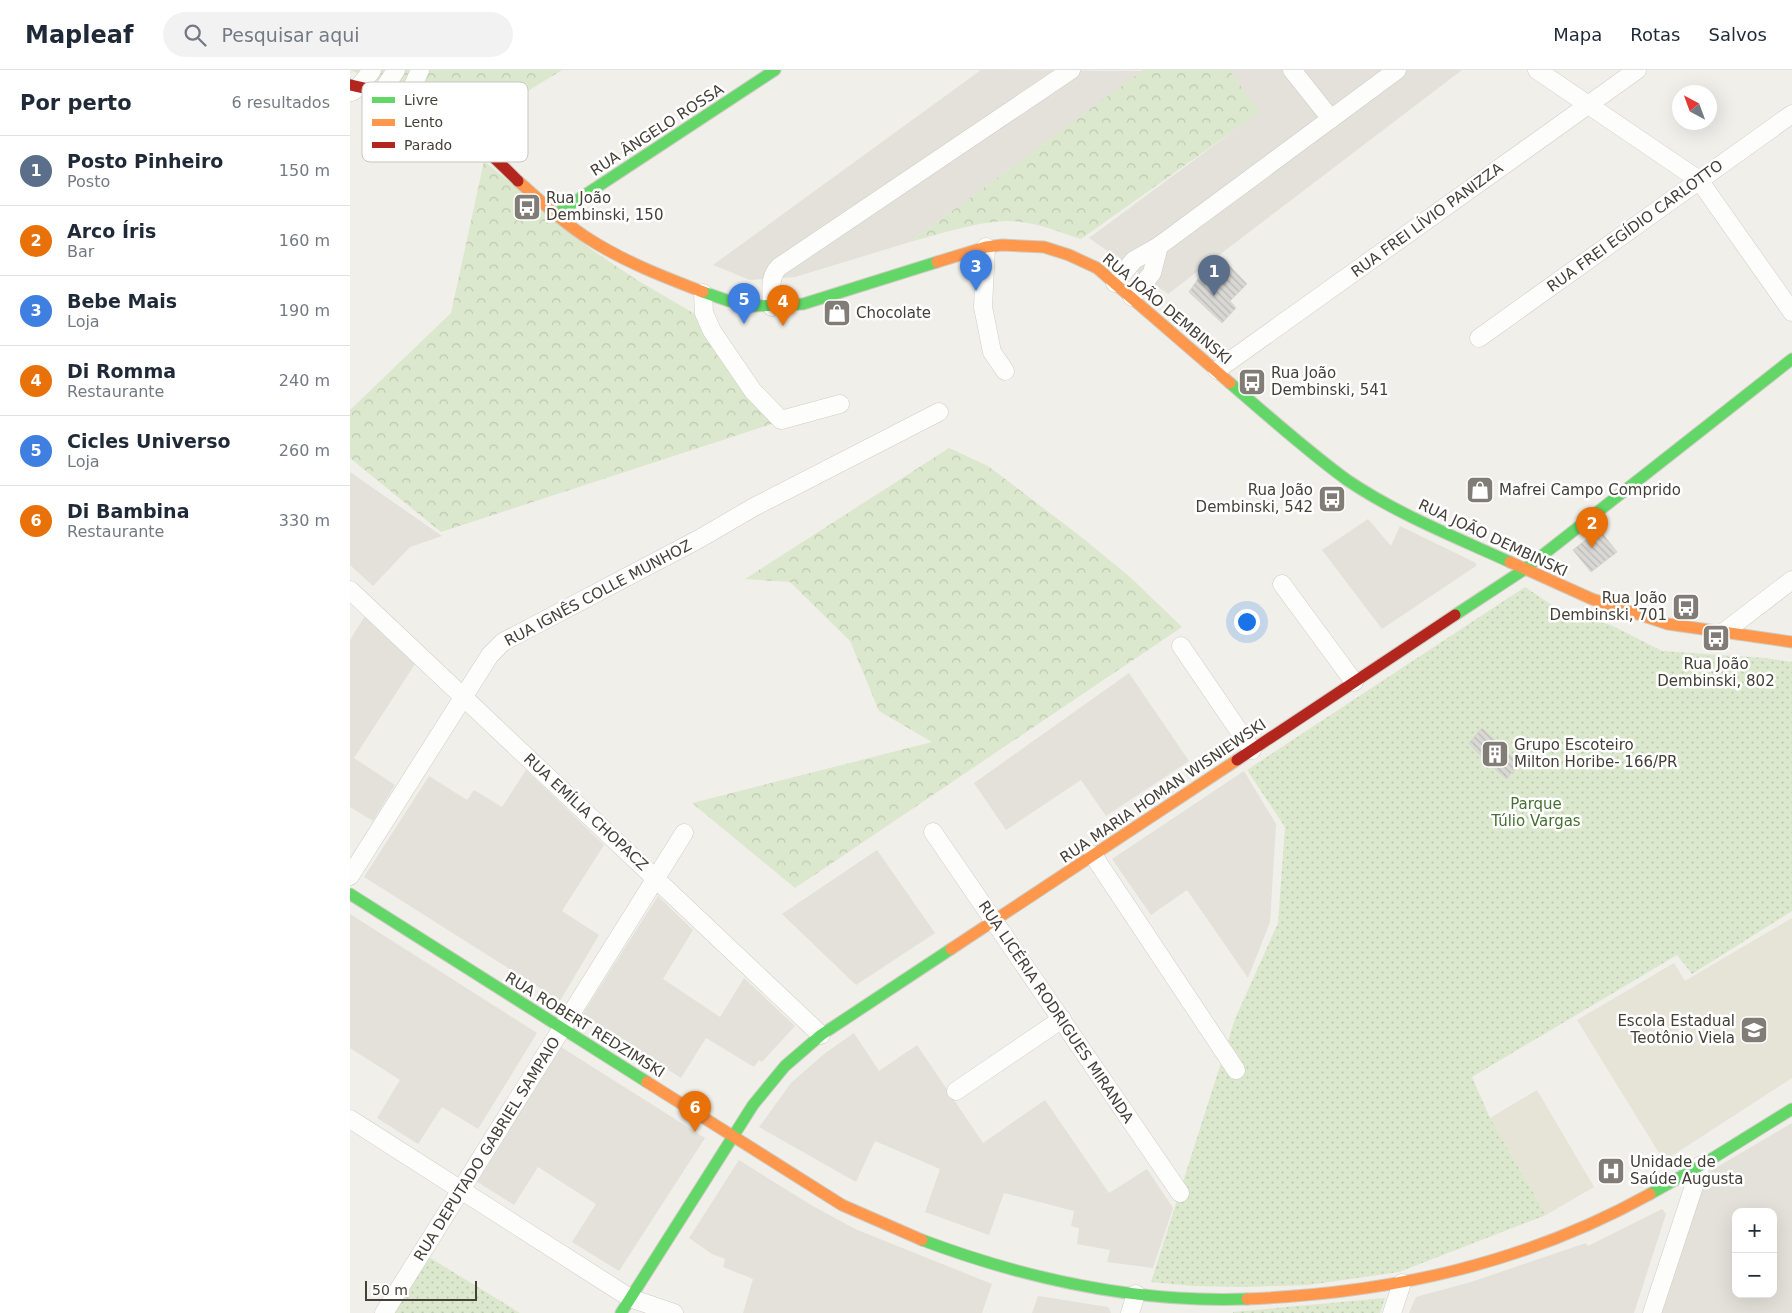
<!DOCTYPE html>
<html lang="pt">
<head>
<meta charset="utf-8">
<style>
  :root { --surface:#fff; --page:#f2f2f3; --text:#1f2937; --muted:#747a83; --line:#e0e1e3; --accent:#db2777 }
  body { margin:0; font-family:"DejaVu Sans",sans-serif; background:var(--page); color:var(--text) }
  .controls { position:absolute; right:15px; bottom:15px; display:grid; overflow:hidden; border-radius:10px; box-shadow:0 5px 20px #0002 }
  .controls button { width:45px; height:45px; display:grid; place-items:center; padding:0; border:0; border-bottom:1px solid var(--line); background:var(--surface); color:var(--text); font:25px sans-serif }
  .compass { position:absolute; left:1322px; top:15px; width:45px; height:45px; border-radius:50%; background:var(--surface); box-shadow:0 5px 20px #0002; rotate:319deg }
  .scale { position:absolute; left:15px; bottom:12px; width:112px; box-sizing:border-box; padding-left:5px; border:2px solid #454038; border-top:0; font-size:14px; line-height:18px; white-space:nowrap; color:#454038; -webkit-text-stroke:4px #fff; paint-order:stroke }
  .you { position:absolute; left:896px; top:551px; width:18px; height:18px; margin:-12px; border:4px solid #fff; border-radius:50%; background:#1a73e8; box-shadow:0 0 0 8px #1a73e833 }
  .badge { display:grid; place-items:center; width:32px; height:32px; border-radius:50%; background:var(--accent); color:#fff; font-size:16px; font-weight:700 }
  .pin { position:absolute; translate:-50% -41px; filter:drop-shadow(0 1px 2px #0008) }
  .pin::after { content:''; position:absolute; top:26px; width:18px; height:15px; background:inherit; clip-path:polygon(0 0,100% 0,50% 100%) }
  .list { margin:0; padding:0; list-style:none }
  h2 { display:flex; justify-content:space-between; align-items:center; height:65px; margin:0; padding:0 20px; font-size:21px }
  h2 small { font-size:16px; font-weight:400; color:var(--muted) }
  .list li { display:grid; grid-template-columns:32px 1fr auto; gap:15px; align-items:center; box-sizing:border-box; height:70px; padding:0 20px; border-top:1px solid var(--line) }
  .list b { display:block; font-size:19px; white-space:nowrap }
  .list p { margin:0; font-size:16px; white-space:nowrap; color:var(--muted) }
  .list em { font-size:16px; font-style:normal; color:var(--muted) }
  .icon { flex:none; width:28px; height:28px; fill:none; stroke:currentColor; stroke-width:2; stroke-linecap:round; stroke-linejoin:round }
  .map { position:relative; flex:none; width:1442px; height:1243px; overflow:hidden }
  header { display:flex; align-items:center; gap:30px; box-sizing:border-box; height:70px; padding:0 25px; background:var(--surface); border-bottom:1px solid var(--line) }
  header strong { font-size:24px }
  nav { display:flex; gap:28px; margin-inline-start:auto; font-size:18px }
  .search { width:350px; height:45px; background:var(--page); display:flex; align-items:center; gap:12px; box-sizing:border-box; padding:0 18px; border-radius:28px; color:var(--muted); font-size:19px }
  main { display:flex }
  aside { flex:1; background:var(--surface) }
  .map>svg:first-child { display:block }
  .residential { fill:#e3e1d9; fill-rule:evenodd }
  .education { fill:#e6e3d7 }
  .forest { fill:url(#forest-crowns) }
  .park { fill:url(#park-dots) }
  .building { fill:url(#building-back-hatch); stroke:#d8d6d0 }
  .lines { fill:none; stroke-linecap:round; stroke-linejoin:round }
  .street-casing { stroke:#cecdc8; stroke-width:19 }
  .fast-casing { stroke:#ceccc2; stroke-width:13 }
  .slow-casing { stroke:#ceccc2; stroke-width:13 }
  .jam-casing { stroke:#ceccc2; stroke-width:13 }
  .street { stroke:#fdfdfc; stroke-width:18 }
  .fast { stroke:#63d668; stroke-width:11 }
  .slow { stroke:#ff974d; stroke-width:11 }
  .jam { stroke:#b3261e; stroke-width:11 }
  .labels { text-anchor:middle; stroke-width:5; stroke-linejoin:round; paint-order:stroke }
  .street-label { font-size:15px; fill:#454038; stroke:#fff }
  .poi-label { font-size:15px; fill:#454038; stroke:#fff; text-anchor:start }
  .park-label { font-size:15px; fill:#457031; stroke:#fff }
  .key { fill:#fff; stroke:#c7c6c3; stroke-width:1 }
  .key-label { font-size:14px; fill:#454038 }
</style>
</head>
<body>
<header>
<strong>Mapleaf</strong>
<div class="search"><svg class="icon" aria-label="search" viewBox="0 0 24 24"><circle cx="10" cy="10" r="6"/><path d="M15 15l6 6"/></svg>Pesquisar aqui</div>
<nav><a>Mapa</a><a>Rotas</a><a>Salvos</a></nav>
</header>
<main>
<aside>
<h2>Por perto<small>6 resultados</small></h2>
<ul class="list">
<li><span class="badge" style="background:#5c6f8a">1</span><div><b>Posto Pinheiro</b><p>Posto</p></div><em>150 m</em></li>
<li><span class="badge" style="background:#e8710a">2</span><div><b>Arco Íris</b><p>Bar</p></div><em>160 m</em></li>
<li><span class="badge" style="background:#3f7fe0">3</span><div><b>Bebe Mais</b><p>Loja</p></div><em>190 m</em></li>
<li><span class="badge" style="background:#e8710a">4</span><div><b>Di Romma</b><p>Restaurante</p></div><em>240 m</em></li>
<li><span class="badge" style="background:#3f7fe0">5</span><div><b>Cicles Universo</b><p>Loja</p></div><em>260 m</em></li>
<li><span class="badge" style="background:#e8710a">6</span><div><b>Di Bambina</b><p>Restaurante</p></div><em>330 m</em></li>
</ul>
</aside>
<div class="map">
<svg width="1442" height="1243" viewBox="0 0 1442 1243">
  <defs>
    <pattern id="forest-crowns" width="20" height="18" patternUnits="userSpaceOnUse" patternTransform="scale(1.25)"><rect width="20" height="18" fill="#dce8cd"/><path d="M2 6a3 3 0 1 1 6 0M12 15a3 3 0 1 1 6 0" fill="none" stroke="#bec8b1"/></pattern>
    <pattern id="park-dots" width="8" height="8" patternUnits="userSpaceOnUse" patternTransform="scale(1.25)"><rect width="8" height="8" fill="#dce8cd"/><path d="M2 2h.1M6 6h.1" fill="none" stroke="#bec8b1" stroke-width="1.8" stroke-linecap="round"/></pattern>
    <pattern id="building-back-hatch" width="6" height="6" patternUnits="userSpaceOnUse" patternTransform="scale(1.25)"><rect width="6" height="6" fill="#d9d8d3"/><path d="M-1 5l2 2M0 0l6 6M5-1l2 2" fill="none" stroke="#bcbab6"/></pattern>
  </defs>
  <rect width="100%" height="100%" fill="#f0efea"/>
  <g class="residential">
    <path d="M631,0L793,1L560,172L445,207L400,210L363,195Z"/>
    <path d="M879,0H1112L818,224L739,168L909,42Z"/>
    <path d="M0,402L92,466L60,477L23,516L0,495Z"/>
    <path d="M1018,449L1041,476L1050,456L1126,493V496L1032,559L972,480Z"/>
    <path d="M15,546L65,594L4,688L45,715L23,751L0,737V570Z"/>
    <path d="M779,603L839,691L756,746L731,710L656,760L624,713Z"/>
    <path d="M176,700L254,775L212,841L249,865L210,931L14,807L79,706L117,730L124,720L152,737Z"/>
    <path d="M894,701L926,754L920,852L898,908L837,820L801,845L762,789Z"/>
    <path d="M527,780L585,863L506,915L432,844Z"/>
    <path d="M308,826L343,860L313,909L370,947L394,908L445,956L412,992L409,990L404,997L356,968L331,1008L232,945Z"/>
    <path d="M0,844L187,963L128,1059L92,1037L68,1074L27,1048L50,1010L0,978Z"/>
    <path d="M504,963L529,1001L567,975L633,1073L695,1030L759,1123L797,1099L823,1138L803,1198L757,1192L760,1180L727,1174L729,1158L721,1156L724,1141L654,1123L639,1165L575,1142L590,1099L525,1071L506,1112L409,1057L441,1013L474,984Z"/>
    <path d="M211,977L355,1068L269,1201L222,1172L246,1134L188,1097L164,1135L126,1111Z"/>
    <path d="M1442,1053V1243H1310L1357,1103ZM1386,1142H1423V1224H1386Z"/>
    <path d="M389,1090L461,1135L505,1159L642,1214L632,1243H393L403,1209L373,1197L375,1189L362,1184L339,1168Z"/>
    <path d="M1312,1139L1316,1144L1284,1243H1059L1066,1227L1121,1212L1236,1173L1238,1176Z"/>
    <path d="M688,1226L758,1237L761,1243H682Z"/>
  </g>
  <g class="education">
    <path d="M1442,848V1008L1314,1091L1227,950L1324,893L1335,911Z"/>
    <path d="M1187,1020L1244,1117L1196,1145L1140,1048Z"/>
  </g>
  <g class="forest">
    <path d="M0,0H212L129,51Z"/>
    <path d="M792,0H879L910,42L731,169C707,161 683,151 657,151C625,152 590,164 560,172L792,1Z"/>
    <path d="M134,91L242,180L287,210L350,247L425,353L91,462L0,388V340L101,243Z"/>
    <path d="M599,378L638,396L730,466L780,507L832,557L445,818L342,733L582,672L529,641L500,571L440,512L395,509Z"/>
  </g>
  <g class="park">
    <path d="M1175,517L1209,540L1261,555L1312,581L1415,588L1442,592V841L1342,904L1327,885L1122,1007L1140,1048L1196,1145L1049,1202L958,1215L893,1217L843,1216L801,1212L885,949L928,853L935,757L897,700Z"/>
    <path d="M77,1186L170,1243H41Z"/>
    <path d="M1035,1228L1030,1243H883V1242Z"/>
  </g>
  <g class="building">
    <path d="M875,191L897,214L880,231L886,238L872,253L839,222L850,206L858,210Z"/>
    <path d="M1249,459L1267,482L1241,502L1223,480Z"/>
    <path d="M1132,658L1170,694L1156,709L1129,684L1119,673Z"/>
  </g>
  <g class="lines">
    <g class="street-casing">
      <g id="street">
        <path d="M942,0L981,49"/>
        <path d="M1187,0L1349,110L1442,242"/>
        <path d="M2,22L9,17L22,0"/>
        <path d="M31,23L46,0"/>
        <path d="M56,31L70,0"/>
        <path d="M636,177L633,237L642,282L655,301"/>
        <path d="M765,213L784,190L809,176L1047,0"/>
        <path d="M353,223L354,243L362,261L403,321L431,350L490,334"/>
        <path d="M782,227L802,203L809,176"/>
        <path d="M422,237C422,222 418,208 429,197L721,0"/>
        <path d="M1129,268L1442,44"/>
        <path d="M867,300L1287,0"/>
        <path d="M932,514L1004,612"/>
        <path d="M0,520L471,965"/>
        <path d="M1374,562L1442,510"/>
        <path d="M831,576L902,680"/>
        <path d="M583,762L830,1123"/>
        <path d="M743,785L886,1000"/>
        <path d="M0,806L140,585L153,572L349,469L404,437L589,342"/>
        <path d="M606,1021L712,949"/>
        <path d="M0,1049L280,1228L324,1243"/>
        <path d="M34,1243L334,763"/>
        <path d="M780,1243L786,1224"/>
        <path d="M1042,1243L1052,1213"/>
        <path d="M1302,1243L1351,1095"/>
      </g>
    </g>
    <g class="fast-casing">
      <g id="fast">
        <path d="M206,144L425,0"/>
        <path d="M353,222L379,231L404,236L453,234L587,192"/>
        <path d="M880,313C918,346 956,380 997,410C1047,444 1105,467 1160,492"/>
        <path d="M1105,545L1175,499L1442,289"/>
        <path d="M0,824L297,1012"/>
        <path d="M1300,1124L1355,1093L1442,1039"/>
        <path d="M572,1170C676,1209 786,1233 897,1229"/>
        <path d="M271,1243L403,1035L435,996L471,965L601,879"/>
      </g>
    </g>
    <g class="slow-casing">
      <g id="slow">
        <path d="M168,111C191,131 213,153 239,169C275,192 314,207 353,222"/>
        <path d="M587,192L636,177L652,175L694,177L719,185L747,198L880,313"/>
        <path d="M1160,492L1242,529L1318,554L1442,572"/>
        <path d="M601,879L887,690"/>
        <path d="M297,1012L492,1135L572,1170"/>
        <path d="M897,1229C1041,1223 1174,1194 1300,1124"/>
      </g>
    </g>
    <g class="jam-casing">
      <g id="jam">
        <path d="M0,15C38,23 76,34 108,57C129,72 149,92 168,111"/>
        <path d="M887,690L1105,545"/>
      </g>
    </g>
    <use href="#street" class="street"/>
    <use href="#fast" class="fast"/>
    <use href="#slow" class="slow"/>
    <use href="#jam" class="jam"/>
  </g>
  <defs>
    <g id="bus-square" transform="scale(1.4375)"><rect x="-9" y="-9" width="18" height="18" rx="4" fill="#817d76" stroke="#fff"/><path d="M-5-6H5V4H4V6H2V4H-2V6H-4V4H-5ZM-3.5-4V0h7V-4ZM-3.5 1.2v1.5H-2V1.2ZM2 1.2v1.5H3.5V1.2Z" fill="#fff"/></g>
    <g id="shop-square" transform="scale(1.4375)"><rect x="-9" y="-9" width="18" height="18" rx="4" fill="#817d76" stroke="#fff"/><path d="M-5-2.5h2.3a2.7 3.5 0 0 1 5.4 0H5L5.5 6h-11ZM-1.5-2.5h3a1.5 2.3 0 0 0-3 0Z" fill="#fff"/></g>
    <g id="building-square" transform="scale(1.4375)"><rect x="-9" y="-9" width="18" height="18" rx="4" fill="#817d76" stroke="#fff"/><path d="M-4-6H4V6H1V3H-1V6H-4ZM-2.5-4.3h1.7v1.8h-1.7ZM.8-4.3h1.7v1.8H.8ZM-2.5-1h1.7V.8h-1.7ZM.8-1h1.7V.8H.8Z" fill="#fff"/></g>
    <g id="school-square" transform="scale(1.4375)"><rect x="-9" y="-9" width="18" height="18" rx="4" fill="#817d76" stroke="#fff"/><path d="M0-5L7-2L0 1L-7-2ZM-4 1L0 2.5L4 1V4Q0 6-4 4Z" fill="#fff"/></g>
    <g id="hospital-square" transform="scale(1.4375)"><rect x="-9" y="-9" width="18" height="18" rx="4" fill="#817d76" stroke="#fff"/><path d="M-5-5h3v3.5h4V-5h3V5h-3V1.5h-4V5h-3Z" fill="#fff"/></g>
  </defs>
  <g fill-rule="evenodd">
    <use href="#bus-square" x="177" y="137"/>
    <use href="#shop-square" x="487" y="243"/>
    <use href="#bus-square" x="902" y="312"/>
    <use href="#shop-square" x="1130" y="420"/>
    <use href="#bus-square" x="982" y="429"/>
    <use href="#bus-square" x="1336" y="537"/>
    <use href="#bus-square" x="1366" y="568"/>
    <use href="#building-square" x="1145" y="684"/>
    <use href="#school-square" x="1404" y="960"/>
    <use href="#hospital-square" x="1261" y="1101"/>
  </g>
  <g class="labels">
    <g class="street-label">
      <text transform="translate(307 60) rotate(-33)" y="5">RUA ÂNGELO ROSSA</text>
      <text transform="translate(1077 150) rotate(-36)" y="5">RUA FREI LÍVIO PANIZZA</text>
      <text transform="translate(1285 156) rotate(-36)" y="5">RUA FREI EGÍDIO CARLOTTO</text>
      <text transform="translate(817 239) rotate(40)" y="5">RUA JOÃO DEMBINSKI</text>
      <text transform="translate(1143 468) rotate(25)" y="5">RUA JOÃO DEMBINSKI</text>
      <text transform="translate(248 523) rotate(-28)" y="5">RUA IGNÊS COLLE MUNHOZ</text>
      <text transform="translate(813 721) rotate(-34)" y="5">RUA MARIA HOMAN WISNIEWSKI</text>
      <text transform="translate(236 742) rotate(43)" y="5">RUA EMÍLIA CHOPACZ</text>
      <text transform="translate(706 942) rotate(56)" y="5">RUA LICÉRIA RODRIGUES MIRANDA</text>
      <text transform="translate(235 955) rotate(32)" y="5">RUA ROBERT REDZIMSKI</text>
      <text transform="translate(137 1079) rotate(-58)" y="5">RUA DEPUTADO GABRIEL SAMPAIO</text>
    </g>
    <g class="poi-label">
      <text x="196" y="133">Rua João<tspan x="196" dy="17">Dembinski, 150</tspan></text>
      <text x="506" y="248">Chocolate</text>
      <text x="921" y="308">Rua João<tspan x="921" dy="17">Dembinski, 541</tspan></text>
      <text x="963" y="425" text-anchor="end">Rua João<tspan x="963" dy="17">Dembinski, 542</tspan></text>
      <text x="1149" y="425">Mafrei Campo Comprido</text>
      <text x="1317" y="533" text-anchor="end">Rua João<tspan x="1317" dy="17">Dembinski, 701</tspan></text>
      <text x="1366" y="599" text-anchor="middle">Rua João<tspan x="1366" dy="17">Dembinski, 802</tspan></text>
      <text x="1164" y="680">Grupo Escoteiro<tspan x="1164" dy="17">Milton Horibe- 166/PR</tspan></text>
      <text x="1385" y="956" text-anchor="end">Escola Estadual<tspan x="1385" dy="17">Teotônio Viela</tspan></text>
      <text x="1280" y="1097">Unidade de<tspan x="1280" dy="17">Saúde Augusta</tspan></text>
    </g>
    <g class="park-label">
      <text x="1186" y="739">Parque<tspan x="1186" dy="17">Túlio Vargas</tspan></text>
    </g>
  </g>
  <rect x="12" y="12" width="166" height="80" rx="8" class="key"/>
  <rect x="22" y="27" width="23" height="6" fill="#63d668"/>
  <rect x="22" y="49" width="23" height="7" fill="#ff974d"/>
  <rect x="22" y="72" width="23" height="6" fill="#b3261e"/>
  <g class="key-label">
    <text x="54" y="35">Livre</text>
    <text x="54" y="57">Lento</text>
    <text x="54" y="80">Parado</text>
  </g>
</svg>
<div class="controls">
<button>+</button>
<button>−</button>
</div>
<svg class="compass" viewBox="-18 -18 36 36"><path d="M0-13l5 13h-10z" fill="#e53935"/><path d="M0 13l5-13h-10z" fill="#747a83"/></svg>
<div class="scale">50 m</div>
<div class="you"></div>
<div class="pin badge" style="left:864px;top:226px;background:#5c6f8a">1</div>
<div class="pin badge" style="left:1242px;top:478px;background:#e8710a">2</div>
<div class="pin badge" style="left:626px;top:221px;background:#3f7fe0">3</div>
<div class="pin badge" style="left:433px;top:256px;background:#e8710a">4</div>
<div class="pin badge" style="left:394px;top:254px;background:#3f7fe0">5</div>
<div class="pin badge" style="left:345px;top:1062px;background:#e8710a">6</div>
</div>
</main>
</body>
</html>
